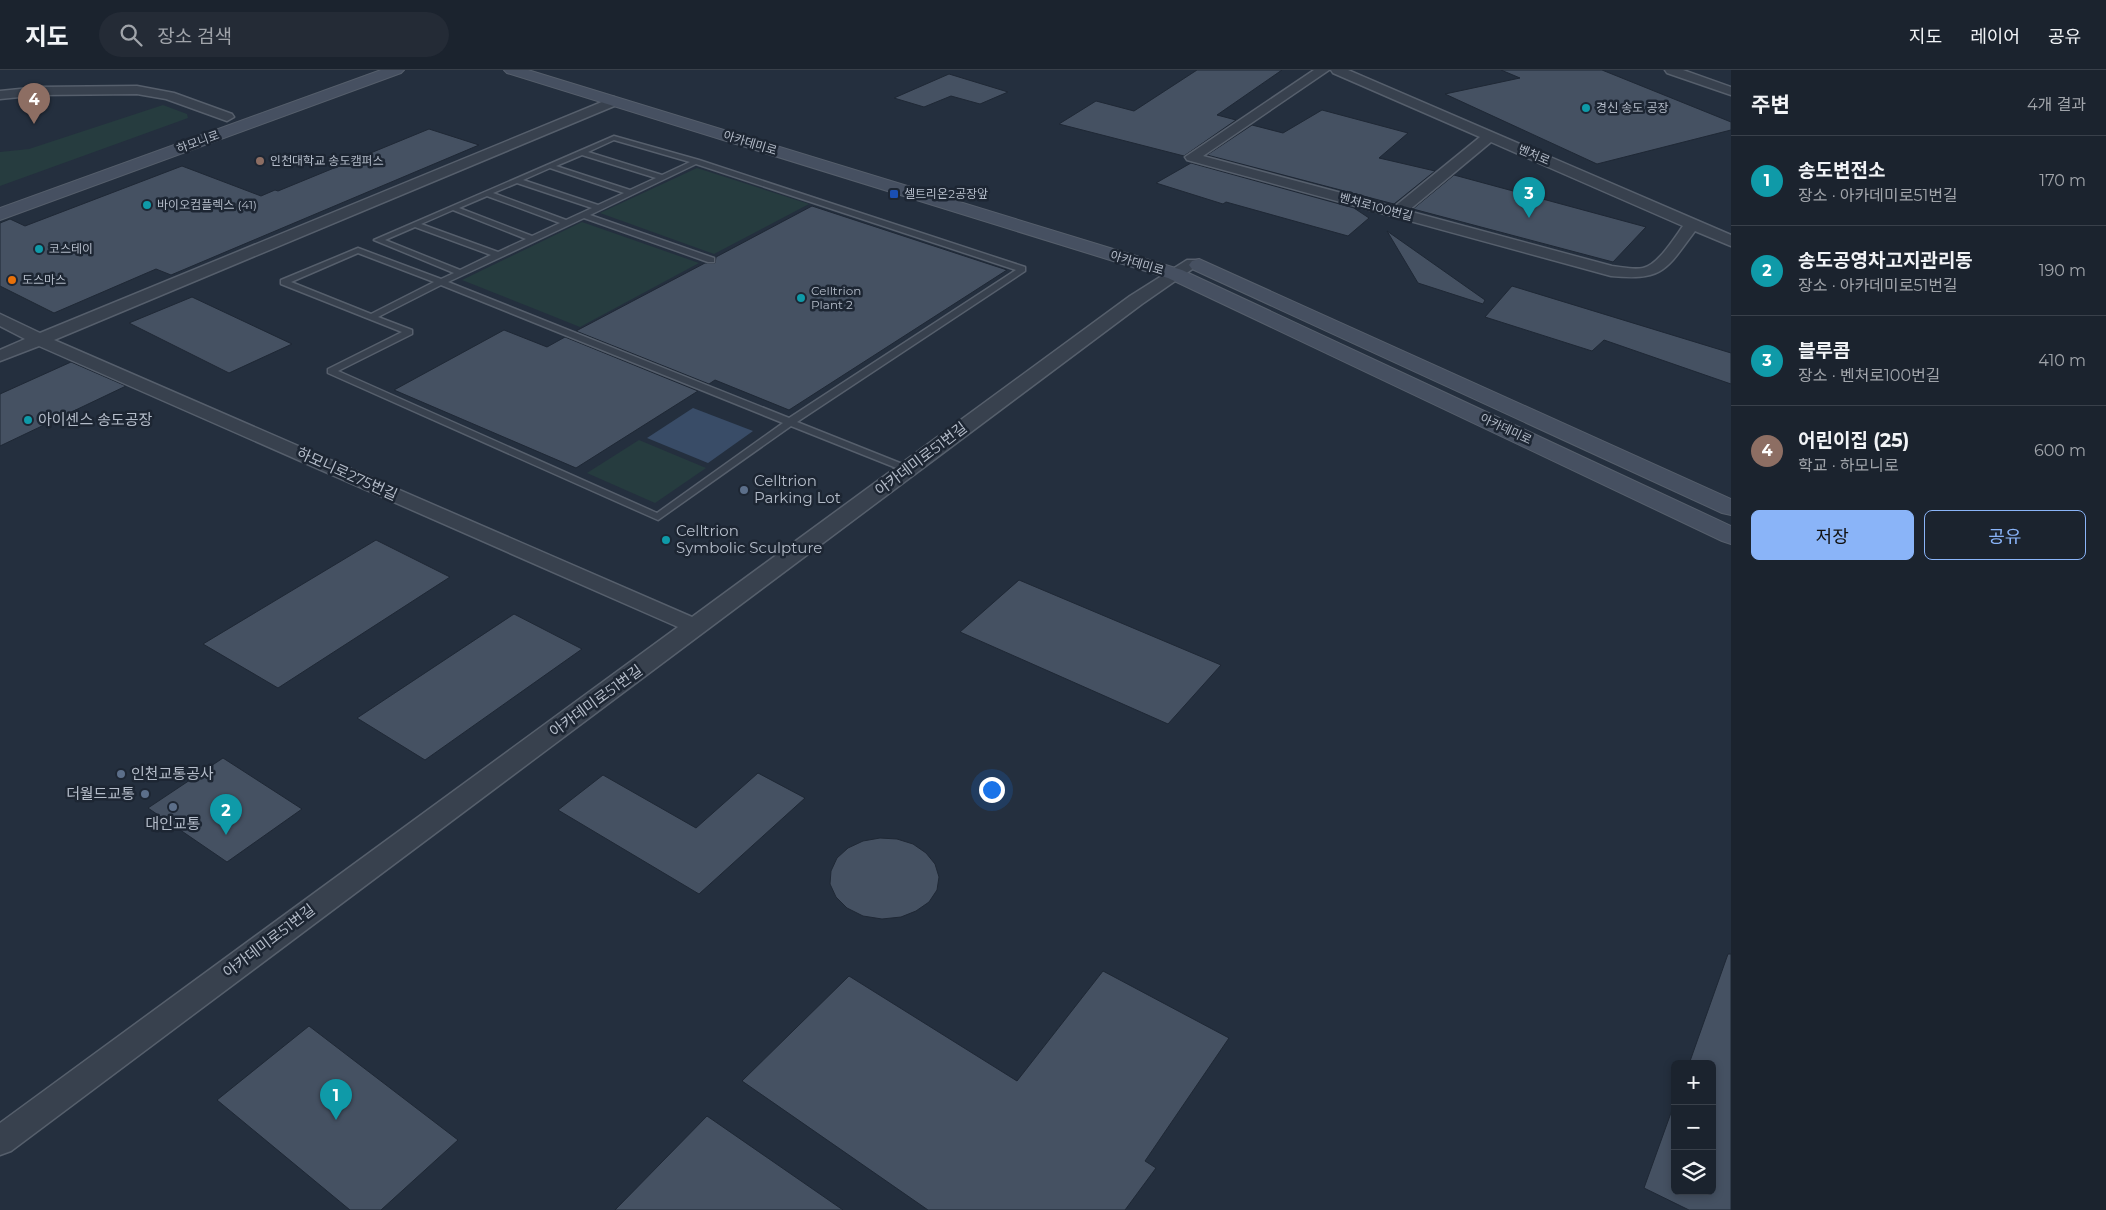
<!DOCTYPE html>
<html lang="ko">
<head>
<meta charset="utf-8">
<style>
  :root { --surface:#1b232e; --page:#242b36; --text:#f1f3f6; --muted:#a0a4aa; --line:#39404a; --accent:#8ab4f8 }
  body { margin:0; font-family:Montserrat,"Noto Sans KR",sans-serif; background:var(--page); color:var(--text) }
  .controls { position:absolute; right:15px; bottom:15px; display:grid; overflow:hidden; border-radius:8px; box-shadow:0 2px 8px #0003 }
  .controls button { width:45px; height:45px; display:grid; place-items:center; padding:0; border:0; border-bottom:1px solid var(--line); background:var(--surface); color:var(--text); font:25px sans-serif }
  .you { position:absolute; left:991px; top:719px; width:18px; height:18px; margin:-12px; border:4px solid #fff; border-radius:50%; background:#1a73e8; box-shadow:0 0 0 8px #1a73e833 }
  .badge { display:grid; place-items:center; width:32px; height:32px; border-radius:50%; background:var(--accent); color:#fff; font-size:16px; font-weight:700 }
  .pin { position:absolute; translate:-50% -41px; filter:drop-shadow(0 1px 2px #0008) }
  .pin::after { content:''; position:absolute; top:26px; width:18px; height:15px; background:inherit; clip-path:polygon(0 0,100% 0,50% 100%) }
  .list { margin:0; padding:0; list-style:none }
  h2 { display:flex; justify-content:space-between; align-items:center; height:65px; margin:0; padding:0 20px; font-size:21px }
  h2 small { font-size:16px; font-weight:400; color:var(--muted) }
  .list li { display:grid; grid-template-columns:32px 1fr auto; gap:15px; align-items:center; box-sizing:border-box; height:90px; padding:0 20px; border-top:1px solid var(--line) }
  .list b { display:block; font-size:19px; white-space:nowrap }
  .list p { margin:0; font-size:16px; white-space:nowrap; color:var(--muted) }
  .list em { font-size:16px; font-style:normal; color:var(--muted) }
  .actions { display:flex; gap:10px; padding:15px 20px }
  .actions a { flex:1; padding:11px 0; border:1px solid var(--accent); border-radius:8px; text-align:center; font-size:18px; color:var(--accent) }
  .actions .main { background:var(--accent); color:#111 }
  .icon { flex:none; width:28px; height:28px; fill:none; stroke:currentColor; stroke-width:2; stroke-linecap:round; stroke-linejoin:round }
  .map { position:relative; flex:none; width:1731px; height:1140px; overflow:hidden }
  header { display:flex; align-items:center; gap:30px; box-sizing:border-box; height:70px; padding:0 25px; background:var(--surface); border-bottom:1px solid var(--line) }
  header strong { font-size:24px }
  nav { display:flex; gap:28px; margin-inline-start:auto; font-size:18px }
  .search { width:350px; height:45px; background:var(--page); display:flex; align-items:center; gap:12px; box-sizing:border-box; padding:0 18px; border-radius:28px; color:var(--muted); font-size:19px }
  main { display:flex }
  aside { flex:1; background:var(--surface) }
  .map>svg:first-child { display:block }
  .green { fill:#263c3f }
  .water { fill:#394c67 }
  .building { fill:#455162; stroke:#1f2835 }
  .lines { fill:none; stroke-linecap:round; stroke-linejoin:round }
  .lane-casing { stroke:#565f6c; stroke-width:3 }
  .street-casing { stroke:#565f6c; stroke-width:3 }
  .secondary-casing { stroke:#565f6c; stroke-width:2 }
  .lane { fill:#38414e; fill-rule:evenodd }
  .street { fill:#38414e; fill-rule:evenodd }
  .secondary { fill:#465061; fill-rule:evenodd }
  .culture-dot { fill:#0f9aa8; stroke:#1d2633; stroke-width:2 }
  .education-dot { fill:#8d6e63; stroke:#1d2633; stroke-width:2 }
  .transit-dot { fill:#1a4fb4; stroke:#1d2633; stroke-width:2 }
  .food-dot { fill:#e8710a; stroke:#1d2633; stroke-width:2 }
  .service-dot { fill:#5c6f8a; stroke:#1d2633; stroke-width:2 }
  .labels { text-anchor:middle; stroke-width:5; stroke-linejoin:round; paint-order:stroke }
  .far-poi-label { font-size:12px; fill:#b4bcc9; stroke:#1d2633; text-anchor:start }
  .far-street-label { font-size:12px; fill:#b4bcc9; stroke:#1d2633 }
  .poi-label { font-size:15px; fill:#b4bcc9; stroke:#1d2633; text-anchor:start }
  .street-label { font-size:15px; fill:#b4bcc9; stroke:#1d2633 }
</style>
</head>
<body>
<header>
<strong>지도</strong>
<div class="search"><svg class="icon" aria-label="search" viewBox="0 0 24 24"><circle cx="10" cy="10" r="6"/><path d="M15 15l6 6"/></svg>장소 검색</div>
<nav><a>지도</a><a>레이어</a><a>공유</a></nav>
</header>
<main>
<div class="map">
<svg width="1731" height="1140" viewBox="0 0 1731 1140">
  <rect width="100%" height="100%" fill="#242f3e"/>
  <g class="green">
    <path d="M163,35L187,44L188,48L0,116V82L29,79Z"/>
    <path d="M697,98L809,134L714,184L600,143Z"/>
    <path d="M582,152L699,193L580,257L462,210Z"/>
    <path d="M639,370L706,398L655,433L587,403Z"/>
  </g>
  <path class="water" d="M693,338L753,361L708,393L647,368Z"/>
  <g class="building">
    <path d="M1197,0H1282L1217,45L1236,50L1184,86L1059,54L1096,31L1134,41Z"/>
    <path d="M1501,0H1602L1731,52V60L1597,94L1445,24L1520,8Z"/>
    <path d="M949,4L1008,22L980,34L951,26L924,37L894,28Z"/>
    <path d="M1322,40L1408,63L1379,88L1435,101L1394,134L1207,85L1252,55L1283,63Z"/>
    <path d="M429,59L479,75L171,205L156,199L54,243L0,216V153L10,149L25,156L182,96L261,126L275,120L278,121Z"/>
    <path d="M1191,93L1354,138L1369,148L1348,166L1226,132L1223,134L1156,113Z"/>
    <path d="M1454,105L1646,157L1613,192L1413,139Z"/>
    <path d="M812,136L1007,200L789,340L715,310L709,314L576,261L705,193H715L716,187Z"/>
    <path d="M1387,161L1485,230L1483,234L1418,213Z"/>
    <path d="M1512,216L1731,283V314L1604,270L1592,281L1485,247Z"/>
    <path d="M192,227L292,274L229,303L129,253Z"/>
    <path d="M504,260L547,277L565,267L698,321L576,398L394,320Z"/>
    <path d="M71,292L126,316L0,376V324Z"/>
    <path d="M376,470L450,507L278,618L203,574Z"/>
    <path d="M1019,510L1221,595L1168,654L960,562Z"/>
    <path d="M514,544L582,579L425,690L357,648Z"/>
    <path d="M223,688L302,739L227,792L148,738Z"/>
    <path d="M758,703L805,728L699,824L558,740L603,705L696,758Z"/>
    <path d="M880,768L897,769L913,774L926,783L935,794L939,807L937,820L929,832L916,841L901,847L882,849L863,846L847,838L836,827L830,814L831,801L837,788L848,778L863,771Z"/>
    <path d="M1728,884H1731V1140H1689L1644,1118L1672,1040L1675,1041V1121H1712V994H1689Z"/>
    <path d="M1103,901L1229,968L1145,1091L1156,1098L1125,1140H928L742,1011L849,906L1017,1011Z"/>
    <path d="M309,956L458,1070L381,1140H350L217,1030Z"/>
    <path d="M707,1046L843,1140H615Z"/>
  </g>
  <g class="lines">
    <g class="lane-casing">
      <path id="lane" d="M614,66L699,90L1025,197V201L797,352L910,397L912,399L910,401H904L791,356L658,450L328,303V299L402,262L281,214V210L358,178L441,209L454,203L374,170ZM614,70L690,92L662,105L588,82ZM582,85L656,108L630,120L556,96ZM696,94L1016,200L789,348L448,212L584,148L708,192H714V188L590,145ZM550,98L624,123L598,135L523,110ZM517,113L592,138L566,150L493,123ZM487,126L560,153L532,166L459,138ZM453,140L526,169L498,182L421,154ZM415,157L491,185L460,200L385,170ZM358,183L434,212L371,244L291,212ZM441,215L783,353L657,443L338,301L412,264V260L378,247Z"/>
    </g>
    <g class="street-casing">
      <g id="street">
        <path d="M1314,0H1329L1203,86L1394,137L1480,67L1333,3L1331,0H1348L1731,165V176L1695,161C1666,200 1663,211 1611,206L1187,90L1185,87ZM1491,72L1683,156C1675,167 1658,195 1643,198C1633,200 1622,197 1612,196L1408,141Z"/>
        <path d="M1665,0H1683L1731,17V25L1667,3Z"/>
        <path d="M137,16L174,23L232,44L234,47L227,51L166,29L137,24L40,25L0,29V21L40,17Z"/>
        <path d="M614,27L621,31L619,34L54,270L692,547L1130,226L1187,190H1199L1201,193L1142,234L11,1081L0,1085V1053L678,557L39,276L0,291V280L25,269L0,256V244L40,263Z"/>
      </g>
    </g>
    <g class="secondary-casing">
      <g id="secondary">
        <path d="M381,0H404L401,3L0,150V138Z"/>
        <path d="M504,0H528L1182,200L1731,456V474L1722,471L1168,208L507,3Z"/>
        <path d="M1199,189L1731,429V445L1722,443L1192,199L1189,195L1192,191Z"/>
      </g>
    </g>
    <use href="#lane" class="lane"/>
    <use href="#street" class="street"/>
    <use href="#secondary" class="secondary"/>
  </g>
  <g class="culture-dot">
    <circle cx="1586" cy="38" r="5"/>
    <circle cx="147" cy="135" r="5"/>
    <circle cx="39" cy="179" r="5"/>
    <circle cx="801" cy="228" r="5"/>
    <circle cx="28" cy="350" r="5"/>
    <circle cx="666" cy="470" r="5"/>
  </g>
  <circle class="education-dot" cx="260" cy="91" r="5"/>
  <rect class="transit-dot" x="889" y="119" width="10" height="10" rx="2.5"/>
  <circle class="food-dot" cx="12" cy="210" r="5"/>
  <g class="service-dot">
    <circle cx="744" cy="420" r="5"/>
    <circle cx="121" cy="704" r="5"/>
    <circle cx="145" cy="724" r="5"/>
    <circle cx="173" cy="737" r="5"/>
  </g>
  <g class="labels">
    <g class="far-poi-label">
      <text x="1596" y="42">경신 송도 공장</text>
      <text x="270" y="95">인천대학교 송도캠퍼스</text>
      <text x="904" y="128">셀트리온2공장앞</text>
      <text x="157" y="139">바이오컴플렉스 (41)</text>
      <text x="49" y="183">코스테이</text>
      <text x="22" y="214">도스마스</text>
      <text x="811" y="225">Celltrion<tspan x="811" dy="14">Plant 2</tspan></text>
    </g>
    <g class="far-street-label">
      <text transform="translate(198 72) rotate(-20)" y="4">하모니로</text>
      <text transform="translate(750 73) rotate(17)" y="4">아카데미로</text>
      <text transform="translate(1534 85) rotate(23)" y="4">벤처로</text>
      <text transform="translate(1376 137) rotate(15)" y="4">벤처로100번길</text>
      <text transform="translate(1137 193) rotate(17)" y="4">아카데미로</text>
      <text transform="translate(1506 359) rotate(25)" y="4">아카데미로</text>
    </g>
    <g class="poi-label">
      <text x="38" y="355">아이센스 송도공장</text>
      <text x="754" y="416">Celltrion<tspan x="754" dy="17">Parking Lot</tspan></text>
      <text x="676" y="466">Celltrion<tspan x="676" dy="17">Symbolic Sculpture</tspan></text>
      <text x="131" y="709">인천교통공사</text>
      <text x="135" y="729" text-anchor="end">더월드교통</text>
      <text x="173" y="759" text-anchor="middle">대인교통</text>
    </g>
    <g class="street-label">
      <text transform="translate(921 389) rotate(-37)" y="5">아카데미로51번길</text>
      <text transform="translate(347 404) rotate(24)" y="5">하모니로275번길</text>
      <text transform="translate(596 631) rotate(-36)" y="5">아카데미로51번길</text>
      <text transform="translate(269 871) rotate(-37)" y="5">아카데미로51번길</text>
    </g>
  </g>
</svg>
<div class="controls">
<button>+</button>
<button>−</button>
<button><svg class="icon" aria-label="layers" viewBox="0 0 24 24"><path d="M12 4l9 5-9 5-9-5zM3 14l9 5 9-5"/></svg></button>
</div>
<div class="you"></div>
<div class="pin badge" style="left:336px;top:1050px;background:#0f9aa8">1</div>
<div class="pin badge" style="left:226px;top:765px;background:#0f9aa8">2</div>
<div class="pin badge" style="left:1529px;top:148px;background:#0f9aa8">3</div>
<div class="pin badge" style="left:34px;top:54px;background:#8d6e63">4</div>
</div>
<aside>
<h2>주변<small>4개 결과</small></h2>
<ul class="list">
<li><span class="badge" style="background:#0f9aa8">1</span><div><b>송도변전소</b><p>장소 · 아카데미로51번길</p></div><em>170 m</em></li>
<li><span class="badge" style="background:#0f9aa8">2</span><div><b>송도공영차고지관리동</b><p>장소 · 아카데미로51번길</p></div><em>190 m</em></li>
<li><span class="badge" style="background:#0f9aa8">3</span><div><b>블루콤</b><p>장소 · 벤처로100번길</p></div><em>410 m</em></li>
<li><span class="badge" style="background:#8d6e63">4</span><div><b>어린이집 (25)</b><p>학교 · 하모니로</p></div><em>600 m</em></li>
</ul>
<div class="actions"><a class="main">저장</a><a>공유</a></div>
</aside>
</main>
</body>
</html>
